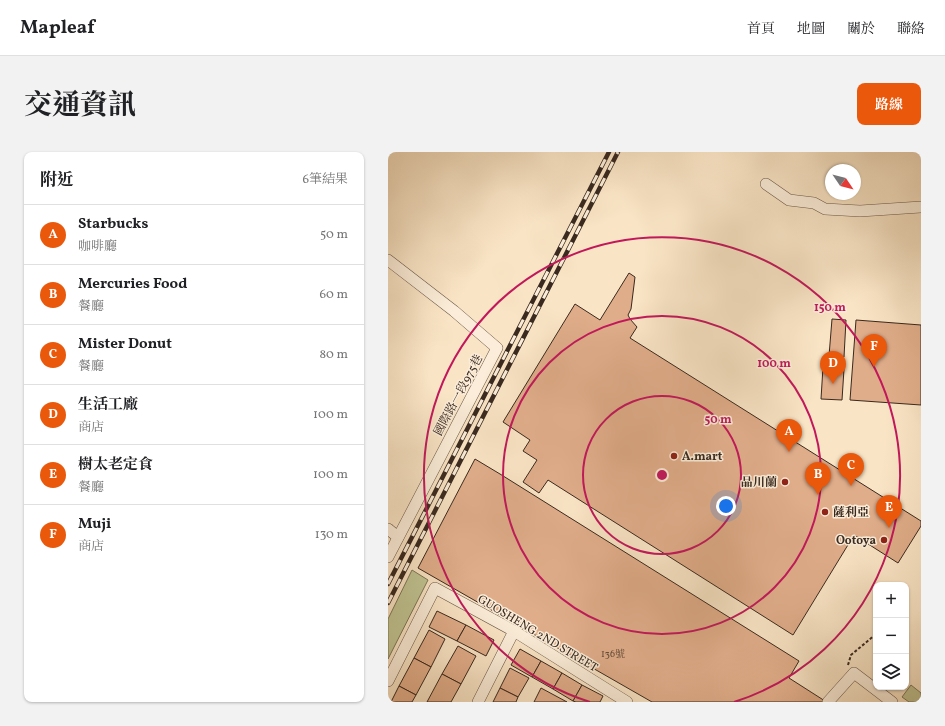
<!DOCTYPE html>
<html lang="zh-TW">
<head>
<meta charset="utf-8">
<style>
  :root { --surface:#fff; --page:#f2f2f2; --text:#202124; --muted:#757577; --line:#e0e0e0; --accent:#ea580c }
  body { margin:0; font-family:Vollkorn,"Noto Serif TC",serif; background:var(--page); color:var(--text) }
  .controls { position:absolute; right:12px; bottom:12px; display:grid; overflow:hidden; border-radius:8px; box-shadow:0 1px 3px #0004 }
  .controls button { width:36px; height:36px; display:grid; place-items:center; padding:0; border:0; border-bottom:1px solid var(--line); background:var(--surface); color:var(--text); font:20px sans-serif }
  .compass { position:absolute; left:437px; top:12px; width:36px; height:36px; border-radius:50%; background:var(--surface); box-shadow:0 1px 3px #0004; rotate:125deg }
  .you { position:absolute; left:338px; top:354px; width:14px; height:14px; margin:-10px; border:3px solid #fff; border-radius:50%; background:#1a73e8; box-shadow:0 0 0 6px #1a73e833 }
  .badge { display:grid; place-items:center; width:26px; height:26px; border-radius:50%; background:var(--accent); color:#fff; font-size:13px; font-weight:700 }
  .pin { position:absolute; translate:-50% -33px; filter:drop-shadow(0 1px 2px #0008) }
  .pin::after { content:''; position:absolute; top:21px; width:14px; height:12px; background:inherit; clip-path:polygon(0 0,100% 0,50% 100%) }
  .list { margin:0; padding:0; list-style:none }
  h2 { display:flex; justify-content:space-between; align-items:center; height:52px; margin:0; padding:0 16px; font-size:17px }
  h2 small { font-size:13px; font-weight:400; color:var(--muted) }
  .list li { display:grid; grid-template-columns:26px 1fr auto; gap:12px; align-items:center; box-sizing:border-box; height:60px; padding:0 16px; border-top:1px solid var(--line) }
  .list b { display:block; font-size:15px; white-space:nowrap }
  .list p { margin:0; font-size:13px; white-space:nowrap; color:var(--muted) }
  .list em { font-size:13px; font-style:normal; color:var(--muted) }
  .icon { flex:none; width:22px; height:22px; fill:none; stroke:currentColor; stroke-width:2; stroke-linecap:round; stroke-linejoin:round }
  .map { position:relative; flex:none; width:533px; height:550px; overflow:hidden; border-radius:8px }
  header { display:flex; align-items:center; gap:24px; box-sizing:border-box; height:56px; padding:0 20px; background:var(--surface); border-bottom:1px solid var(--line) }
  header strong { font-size:19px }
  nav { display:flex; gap:22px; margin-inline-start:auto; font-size:14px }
  .intro { display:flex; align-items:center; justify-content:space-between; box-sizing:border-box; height:96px; padding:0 24px }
  h1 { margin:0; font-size:28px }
  .button { padding:10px 18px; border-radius:8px; background:var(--accent); color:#fff; font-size:14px; font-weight:700 }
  main { display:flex; gap:24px; padding:0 24px }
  aside { flex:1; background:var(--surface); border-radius:8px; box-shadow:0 1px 3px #0004 }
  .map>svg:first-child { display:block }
  .green { fill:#c0c392; stroke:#7c7658 }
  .building { fill:#e0ad8a; stroke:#39291f }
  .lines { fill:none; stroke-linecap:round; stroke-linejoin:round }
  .minor-casing { stroke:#695848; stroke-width:12 }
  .path { stroke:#39291f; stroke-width:2; stroke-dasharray:3 2; stroke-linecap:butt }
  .minor { stroke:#fbedd9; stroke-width:11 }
  .rail-casing { stroke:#39291f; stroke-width:4.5 }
  .rail { stroke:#fbedd9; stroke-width:3; stroke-dasharray:9; stroke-linecap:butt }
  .ring { fill:none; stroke:#c2185b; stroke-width:2 }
  .poi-dot { fill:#8f2418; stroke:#fbedd9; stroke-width:1.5 }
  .labels { text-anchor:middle; stroke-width:3; stroke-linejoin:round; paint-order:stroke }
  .number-label { font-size:10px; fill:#634a3a }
  .street-label { font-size:12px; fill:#39291f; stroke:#fbedd9 }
  .poi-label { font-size:12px; font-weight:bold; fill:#39291f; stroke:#fbedd9; text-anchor:start }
  .centre { fill:#c2185b; stroke:#fbedd9; stroke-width:2 }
  .ring-label { font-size:12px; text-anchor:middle; font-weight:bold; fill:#c2185b; stroke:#fbedd9; stroke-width:3; stroke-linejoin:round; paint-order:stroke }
</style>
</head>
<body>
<header>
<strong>Mapleaf</strong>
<nav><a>首頁</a><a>地圖</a><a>關於</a><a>聯絡</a></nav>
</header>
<div class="intro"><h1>交通資訊</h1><a class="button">路線</a></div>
<main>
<aside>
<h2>附近<small>6筆結果</small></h2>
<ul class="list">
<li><span class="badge">A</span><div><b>Starbucks</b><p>咖啡廳</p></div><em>50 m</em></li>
<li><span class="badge">B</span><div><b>Mercuries Food</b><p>餐廳</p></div><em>60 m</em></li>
<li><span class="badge">C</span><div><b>Mister Donut</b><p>餐廳</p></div><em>80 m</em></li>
<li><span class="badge">D</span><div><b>生活工廠</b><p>商店</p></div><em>100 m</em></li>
<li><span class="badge">E</span><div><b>樹太老定食</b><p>餐廳</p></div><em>100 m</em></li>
<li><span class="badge">F</span><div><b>Muji</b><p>商店</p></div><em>130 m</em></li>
</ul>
</aside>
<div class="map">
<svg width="533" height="550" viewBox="0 0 533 550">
  <rect width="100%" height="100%" fill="#f9e4c5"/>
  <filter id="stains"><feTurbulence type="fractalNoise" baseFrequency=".005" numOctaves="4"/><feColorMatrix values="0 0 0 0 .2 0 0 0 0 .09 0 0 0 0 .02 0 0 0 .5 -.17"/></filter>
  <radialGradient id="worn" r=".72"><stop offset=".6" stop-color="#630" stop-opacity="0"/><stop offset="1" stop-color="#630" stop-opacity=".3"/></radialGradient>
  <g class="green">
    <path d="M24,418L40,428L0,507V467Z"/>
    <path d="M523,533L533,541V550H521L514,545Z"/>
  </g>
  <g class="building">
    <path d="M241,121L247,125L243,157L240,163L242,167L249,175L242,186L533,369V374L510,411L466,383L405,483L160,328L151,341L135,330L149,308L135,299L142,288L115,270L187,152L212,168Z"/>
    <path d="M444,167L458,168L456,205L441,204Z"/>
    <path d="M468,168L533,173V253L462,248Z"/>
    <path d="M435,215L456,217L454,248L433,247Z"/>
    <path d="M87,307L112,322L411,509L401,526L437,549L436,550H264L30,416Z"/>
    <path d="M49,459L78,473L69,489L41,475Z"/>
    <path d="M78,473L106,488L98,504L69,489Z"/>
    <path d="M41,478L57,487L43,515L26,506Z"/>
    <path d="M70,494L88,504L73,532L54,522Z"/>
    <path d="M132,497L153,509L144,525L123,513Z"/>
    <path d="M26,506L43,515L28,543L11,534Z"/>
    <path d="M153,509L174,521L165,537L144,525Z"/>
    <path d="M122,516L141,526L130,545L112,536Z"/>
    <path d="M174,521L194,533L185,549L165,537Z"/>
    <path d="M54,522L73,532L63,550H39Z"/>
    <path d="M194,533L215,544L212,550H188L185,549Z"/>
    <path d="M11,534L28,543L24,550H3Z"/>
    <path d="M112,536L130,545L128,550H105Z"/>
    <path d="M153,536L179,550H146Z"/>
  </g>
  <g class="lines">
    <g class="minor-casing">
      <g id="minor">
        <path d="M378,32L401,48L426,51L437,57L472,59L533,55"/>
        <path d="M0,108L66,159L109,196L0,405"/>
        <path d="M0,377L10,385"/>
        <path d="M0,529L47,436L126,479L239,550"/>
        <path d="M90,550L126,479"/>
        <path d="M440,550L466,521L504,550"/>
      </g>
    </g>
    <g class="path">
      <path d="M518,456H519"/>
      <path d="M460,513L463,503L488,482"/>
    </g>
    <use href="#minor" class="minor"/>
    <g class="rail-casing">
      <g id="rail">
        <path d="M0,432L221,0"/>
        <path d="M0,451L230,0"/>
      </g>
    </g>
    <use href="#rail" class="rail"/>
  </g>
  <g class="ring">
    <circle cx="274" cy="323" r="79"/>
    <circle cx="274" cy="323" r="159"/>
    <path d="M202 550A238 238 0 1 1 346 550"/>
  </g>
  <g class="poi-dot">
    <circle cx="286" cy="304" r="4"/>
    <circle cx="397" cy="330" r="4"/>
    <circle cx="437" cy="360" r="4"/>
    <circle cx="496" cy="388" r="4"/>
  </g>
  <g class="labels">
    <g class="number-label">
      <text x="225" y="505">136號</text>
    </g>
    <g class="street-label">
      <text transform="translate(70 243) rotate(-62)" y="4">國際路一段975巷</text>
      <text transform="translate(150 481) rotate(31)" y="4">GUOSHENG 2ND STREET</text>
    </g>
    <g class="poi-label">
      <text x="294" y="308">A.mart</text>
      <text x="389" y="334" text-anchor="end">品川蘭</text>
      <text x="445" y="364">薩利亞</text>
      <text x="488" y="392" text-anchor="end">Ootoya</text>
    </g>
  </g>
  <circle cx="274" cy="323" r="6" class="centre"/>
  <g class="ring-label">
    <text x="442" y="159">150 m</text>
    <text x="386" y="215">100 m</text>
    <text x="330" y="271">50 m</text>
  </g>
  <rect width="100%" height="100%" filter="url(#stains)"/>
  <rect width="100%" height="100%" fill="url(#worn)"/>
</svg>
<div class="controls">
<button>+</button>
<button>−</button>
<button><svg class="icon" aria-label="layers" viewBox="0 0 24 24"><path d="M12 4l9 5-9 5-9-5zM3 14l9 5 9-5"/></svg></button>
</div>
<svg class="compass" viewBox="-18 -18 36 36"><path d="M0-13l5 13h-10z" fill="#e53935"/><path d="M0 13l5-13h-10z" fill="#757577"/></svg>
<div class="you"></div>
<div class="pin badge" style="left:401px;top:300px">A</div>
<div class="pin badge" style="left:430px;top:343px">B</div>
<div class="pin badge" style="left:463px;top:334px">C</div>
<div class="pin badge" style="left:445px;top:232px">D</div>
<div class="pin badge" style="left:501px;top:376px">E</div>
<div class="pin badge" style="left:486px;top:215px">F</div>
</div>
</main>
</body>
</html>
